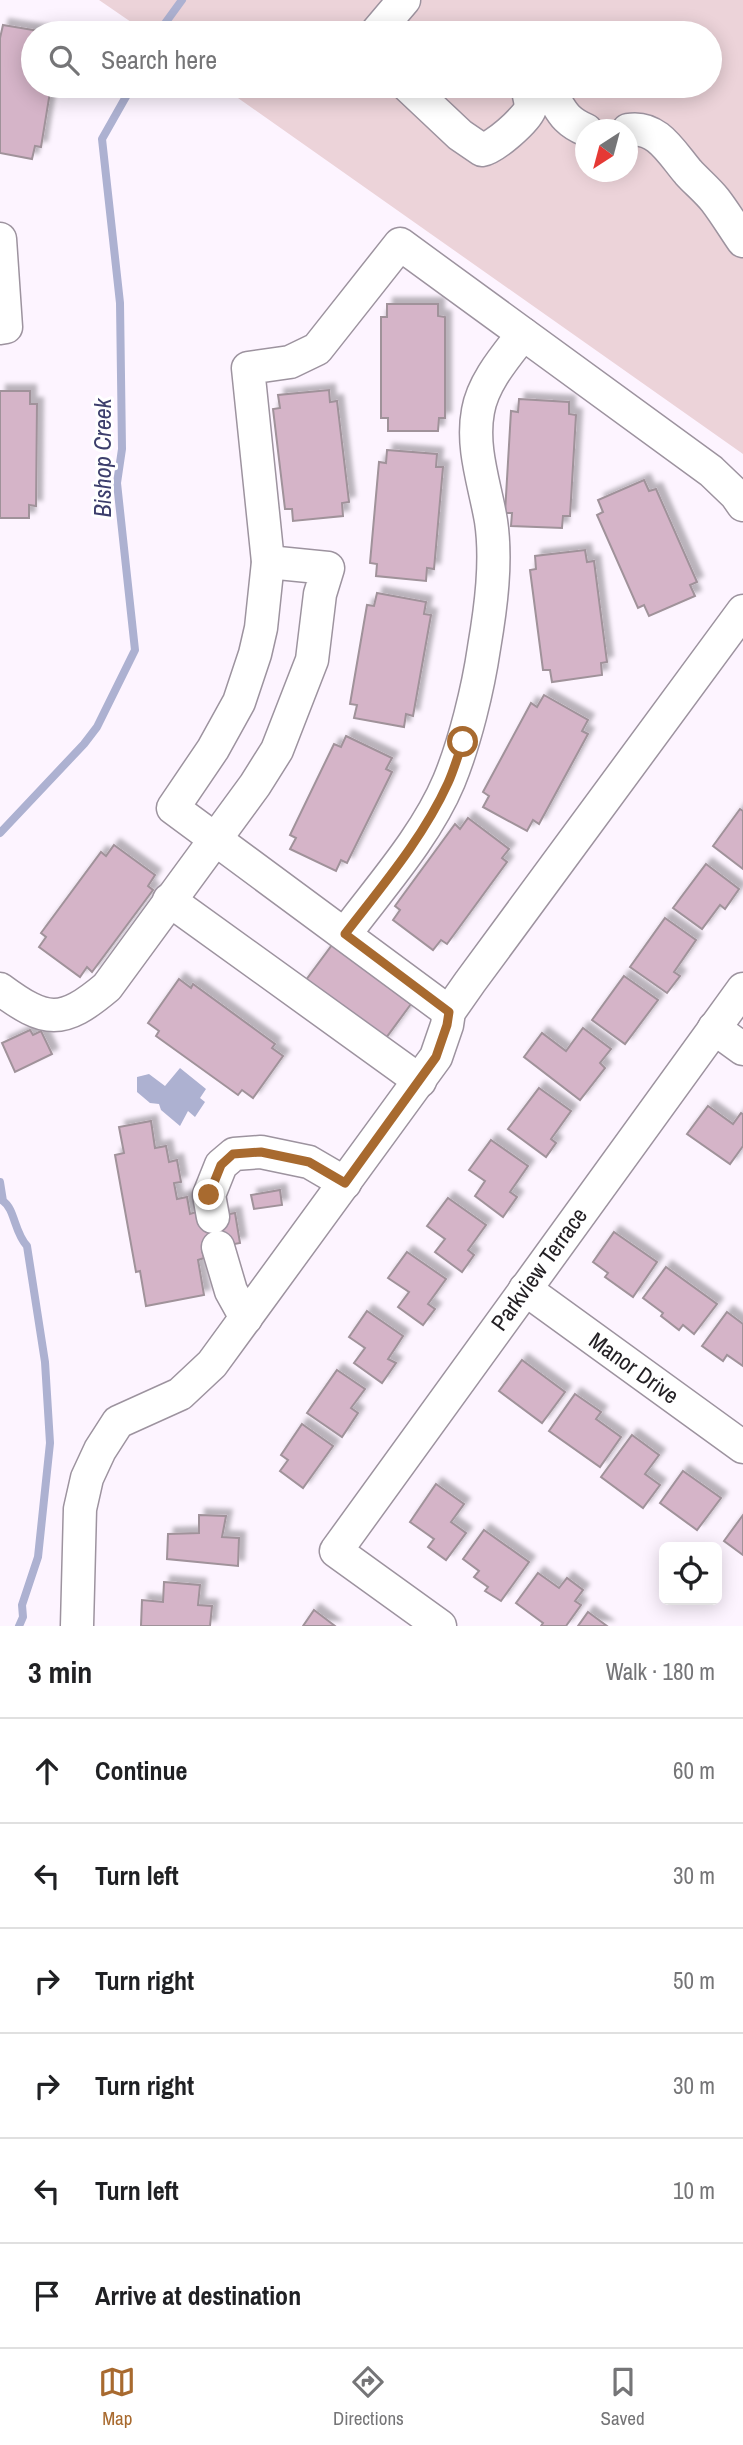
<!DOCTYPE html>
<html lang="en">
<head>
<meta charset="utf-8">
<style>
  :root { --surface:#fff; --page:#f6f6f6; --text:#202124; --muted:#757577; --line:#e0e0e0; --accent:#a86a2f }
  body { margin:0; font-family:"Archivo Narrow",sans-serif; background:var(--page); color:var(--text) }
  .controls { position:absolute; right:21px; bottom:21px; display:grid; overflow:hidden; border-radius:10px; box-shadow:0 4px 18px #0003 }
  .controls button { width:63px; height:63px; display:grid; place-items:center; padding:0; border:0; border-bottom:2px solid var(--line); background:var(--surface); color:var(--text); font:35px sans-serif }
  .compass { position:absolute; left:575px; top:119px; width:63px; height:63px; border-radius:50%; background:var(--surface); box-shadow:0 4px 18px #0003; rotate:216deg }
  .stop { position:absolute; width:21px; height:21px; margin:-16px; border:5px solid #a86a2f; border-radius:50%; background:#fff }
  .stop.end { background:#a86a2f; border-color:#fff; box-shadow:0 2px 7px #0008 }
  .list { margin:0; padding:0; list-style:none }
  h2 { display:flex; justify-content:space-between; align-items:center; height:91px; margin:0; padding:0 28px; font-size:30px }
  h2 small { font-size:23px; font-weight:400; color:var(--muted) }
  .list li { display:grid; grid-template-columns:46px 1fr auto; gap:21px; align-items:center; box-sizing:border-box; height:105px; padding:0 28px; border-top:2px solid var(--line) }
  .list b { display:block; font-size:26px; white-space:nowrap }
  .list em { font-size:23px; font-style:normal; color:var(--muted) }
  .icon { flex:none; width:38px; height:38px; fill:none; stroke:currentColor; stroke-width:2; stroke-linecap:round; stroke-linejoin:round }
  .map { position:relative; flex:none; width:743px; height:1626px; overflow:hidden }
  .search { position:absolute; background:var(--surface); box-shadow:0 4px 18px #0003; left:21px; right:21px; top:21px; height:77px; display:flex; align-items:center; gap:18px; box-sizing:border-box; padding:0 24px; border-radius:38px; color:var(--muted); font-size:26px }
  .sheet { height:721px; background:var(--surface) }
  nav { display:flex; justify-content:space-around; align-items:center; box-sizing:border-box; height:98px; border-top:2px solid var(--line); background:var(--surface); font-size:19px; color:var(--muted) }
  nav a { display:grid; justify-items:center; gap:4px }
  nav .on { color:var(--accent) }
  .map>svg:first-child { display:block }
  .green { fill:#ecd3d9; fill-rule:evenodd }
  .water { fill:#adb1d1 }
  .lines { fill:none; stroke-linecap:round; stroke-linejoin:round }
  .stream { stroke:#adb1d1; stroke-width:8 }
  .building { fill:#d5b4c8; stroke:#a0929a; stroke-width:2; filter:url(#shadow) }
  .minor-casing { stroke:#9d939f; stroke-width:35 }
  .minor { stroke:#fff; stroke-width:32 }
  .route { stroke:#a86a2f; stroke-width:9 }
  .labels { text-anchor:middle; stroke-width:6; stroke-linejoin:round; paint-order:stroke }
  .street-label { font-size:23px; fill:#221f23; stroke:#fff }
  .water-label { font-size:24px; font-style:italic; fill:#3c3e6c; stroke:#fff }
</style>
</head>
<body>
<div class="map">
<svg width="743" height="1626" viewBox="0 0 743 1626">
  <defs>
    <filter id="shadow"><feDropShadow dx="6" dy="-6" stdDeviation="2" flood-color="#0004"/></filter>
  </defs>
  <rect width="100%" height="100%" fill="#fdf4ff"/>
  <path class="green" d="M99,0H743V454L221,86H710V33H147ZM586,130H628V172H586Z"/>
  <path class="water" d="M180,1068L206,1089L200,1098L205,1102L195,1117L188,1111L180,1126L161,1110L159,1104L150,1103L137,1092V1077L149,1074L165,1086Z"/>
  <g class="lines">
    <g class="stream">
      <path d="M158,33L182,0"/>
      <path d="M0,833L84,744L97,727L135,650L117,483L122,449L120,303L102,139L132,86"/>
      <path d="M0,1182L3,1201C15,1209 14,1232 27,1246L45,1362L50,1443L38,1557L22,1605L23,1617L19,1626"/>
    </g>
  </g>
  <g class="building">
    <path d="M3,25L51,33H33V86H51L41,147L35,146L32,159L0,153V38Z"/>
    <path d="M387,304H438V316L445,317V418H439L438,431H388V418H381V317H387Z"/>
    <path d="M329,390L330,402L337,401L349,502L342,503L343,516L293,521L292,509H285L273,409L280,408L278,395Z"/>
    <path d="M0,391H30V404H37L36,506L29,505V518H0Z"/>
    <path d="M519,399L569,402V414L576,415L570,516H563L562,528L511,526L512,513H505L511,411L518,412Z"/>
    <path d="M387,450L437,454L436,467H443L434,569L427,568L426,581L376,576L377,564L370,563L379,462L386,463Z"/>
    <path d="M644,480L649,491L656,489L697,582L690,585L695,596L649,616L644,605L638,608L597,515L603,512L598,500Z"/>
    <path d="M585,550L587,562L594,561L607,662L601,663L602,675L552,682L550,670H543L530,570L536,569L535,556Z"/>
    <path d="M377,593L426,602L424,614L431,615L413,716L406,714L404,727L354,718L357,705L350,704L367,605L374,606Z"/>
    <path d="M544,695L588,720L582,731L588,734L539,824L533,820L527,831L483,807L489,796L483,792L531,703L537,707Z"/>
    <path d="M346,736L392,758L386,769L392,772L347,863L341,860L336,871L290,849L296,838L290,835L334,744L341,747Z"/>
    <path d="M740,809L743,811V869L713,846Z"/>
    <path d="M468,818L509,849L502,858L507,862L447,944L441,940L433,950L393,920L400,910L395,906L455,824L460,829Z"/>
    <path d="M114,845L155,875L148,886L153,890L92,972L87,967L80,977L39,947L46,937L41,933L101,852L106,856Z"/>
    <path d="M706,864L739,889L725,909L720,905L702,929L673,908Z"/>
    <path d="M665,918L696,940L674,972L680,976L667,993L630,967Z"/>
    <path d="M332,945L411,1004L383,1042L303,984Z"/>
    <path d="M624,976L658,1000L625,1044L592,1020Z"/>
    <path d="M179,979L191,988L193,984L275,1044L272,1048L283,1056L253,1098L242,1090L238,1095L156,1036L159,1031L148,1023Z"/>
    <path d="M583,1028L611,1049L600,1063L605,1068L580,1100L524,1057L542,1033L566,1051Z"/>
    <path d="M30,1030L33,1035L41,1031L52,1054L15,1072L2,1043Z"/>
    <path d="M539,1088L571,1111L551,1139L556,1143L546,1157L508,1129Z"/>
    <path d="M708,1106L733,1124L741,1113L743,1114V1146L730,1164L687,1134Z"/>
    <path d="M151,1121L155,1148L166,1146L169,1162L177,1160L181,1182L174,1183L177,1199L187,1197L190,1214L196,1212L197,1220L235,1213L240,1243L202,1250L204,1258L198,1260L204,1295L146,1306L140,1271L136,1272L115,1155L124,1153L119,1127Z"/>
    <path d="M491,1140L528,1166L510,1192L517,1197L503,1217L475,1196L485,1181L469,1170Z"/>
    <path d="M280,1190L282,1205L254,1209L251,1195Z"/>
    <path d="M448,1198L486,1225L468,1250L474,1255L462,1272L435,1252L445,1239L427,1226Z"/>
    <path d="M614,1232L657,1262L633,1297L605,1277L608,1273L593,1262Z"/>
    <path d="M407,1252L446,1279L428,1304L435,1309L423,1325L398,1307L409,1292L388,1278Z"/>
    <path d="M666,1267L717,1304L694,1334L683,1325L679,1330L661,1316L663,1313L643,1298Z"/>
    <path d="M367,1311L403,1336L388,1359L396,1363L382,1383L354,1363L365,1348L349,1337Z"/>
    <path d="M727,1312L743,1324V1366L727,1355L723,1361L702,1346Z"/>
    <path d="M522,1360L565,1392L542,1423L499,1391Z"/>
    <path d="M337,1370L365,1389L351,1408L358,1413L342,1437L307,1413Z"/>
    <path d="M575,1394L601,1412L596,1419L621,1437L600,1467L549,1431Z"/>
    <path d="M302,1424L333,1446L303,1488L280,1471L288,1460L281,1455Z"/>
    <path d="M632,1435L659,1455L645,1474L660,1485L643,1508L601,1477Z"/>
    <path d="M683,1471L721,1498L697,1530L660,1503Z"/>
    <path d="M436,1484L464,1504L451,1522L466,1533L446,1560L428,1547L434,1539L410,1522Z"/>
    <path d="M199,1515L226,1516L222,1537L239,1538L238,1566L167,1559L168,1534L199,1533Z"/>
    <path d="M743,1515V1555L724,1541Z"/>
    <path d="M484,1530L529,1562L501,1601L485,1591L488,1587L474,1577L479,1571L463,1559Z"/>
    <path d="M538,1573L559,1588L567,1578L583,1590L575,1601L581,1605L566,1626H541L543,1623L516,1603Z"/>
    <path d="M164,1582L200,1585L198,1605L212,1606L210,1626H141L142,1600L163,1602Z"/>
    <path d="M314,1610L335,1626H303Z"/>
    <path d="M588,1612L607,1626H578Z"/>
  </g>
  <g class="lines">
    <g class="minor-casing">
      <g id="minor">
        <path d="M376,33L404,0"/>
        <path d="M408,86L460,135L482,150C494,148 526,120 530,109C532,101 527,93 528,86"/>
        <path d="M544,86C562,105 558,118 586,130"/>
        <path d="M628,130C657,125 671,152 688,172C696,181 707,190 715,200C725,213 734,228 743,241"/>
        <path d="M0,239L6,327L0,328"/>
        <path d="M169,900L420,1081"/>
        <path d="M345,934C381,886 426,836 449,781C465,742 478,689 484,648C491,607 497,561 491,521C485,485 471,448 478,411C483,382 506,356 523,334"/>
        <path d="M0,989C46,1023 62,1025 107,987L255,785L277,750L312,660L320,594L328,568L268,562"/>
        <path d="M449,1012L173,808L213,749L239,702L255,654L261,628L268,562L248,368L290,362L317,349L400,244L711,471L736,495L743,505"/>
        <path d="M714,1028L743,1049"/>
        <path d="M213,1217L209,1195L221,1165L234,1154L261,1152L309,1162L345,1183"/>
        <path d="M218,1247L231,1291L246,1318"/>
        <path d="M525,1289L743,1447"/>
        <path d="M77,1626L80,1509L87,1478L100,1450L118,1422L180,1394L212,1364L436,1057L447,1025L449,1012L470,982L743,611"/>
        <path d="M440,1626L336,1551L743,989"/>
      </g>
    </g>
    <use href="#minor" class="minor"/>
  </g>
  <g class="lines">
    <path class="route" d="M209,1195L221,1165L233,1154L261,1152L309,1162L345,1183L436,1057L447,1025L449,1012L345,934C382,886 423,838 448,783C454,770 458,755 463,742"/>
  </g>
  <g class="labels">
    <g class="street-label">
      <text transform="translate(539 1269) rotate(-54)" y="8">Parkview Terrace</text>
      <text transform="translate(634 1368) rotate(36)" y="8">Manor Drive</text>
    </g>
    <g class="water-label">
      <text transform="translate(103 458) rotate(-90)" y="8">Bishop Creek</text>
    </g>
  </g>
</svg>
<div class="controls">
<button><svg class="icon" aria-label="locate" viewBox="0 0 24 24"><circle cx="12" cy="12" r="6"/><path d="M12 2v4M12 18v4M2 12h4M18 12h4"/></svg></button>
</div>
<svg class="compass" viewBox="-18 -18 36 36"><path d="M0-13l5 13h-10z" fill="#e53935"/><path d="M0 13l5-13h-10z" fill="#757577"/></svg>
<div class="stop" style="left:463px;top:742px"></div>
<div class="stop end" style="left:209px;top:1195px"></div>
<div class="search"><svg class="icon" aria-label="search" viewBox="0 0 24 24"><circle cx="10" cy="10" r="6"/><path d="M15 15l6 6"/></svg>Search here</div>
</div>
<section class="sheet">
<h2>3 min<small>Walk · 180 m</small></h2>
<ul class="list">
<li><svg class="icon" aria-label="ahead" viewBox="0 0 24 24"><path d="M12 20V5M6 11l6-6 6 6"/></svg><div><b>Continue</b></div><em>60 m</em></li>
<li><svg class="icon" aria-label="left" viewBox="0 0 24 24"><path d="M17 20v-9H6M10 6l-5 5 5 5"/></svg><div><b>Turn left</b></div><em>30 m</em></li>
<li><svg class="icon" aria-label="right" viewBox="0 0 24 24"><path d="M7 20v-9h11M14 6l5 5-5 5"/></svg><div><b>Turn right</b></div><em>50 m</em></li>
<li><svg class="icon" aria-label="right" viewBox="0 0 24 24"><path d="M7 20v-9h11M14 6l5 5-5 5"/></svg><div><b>Turn right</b></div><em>30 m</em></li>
<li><svg class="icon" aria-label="left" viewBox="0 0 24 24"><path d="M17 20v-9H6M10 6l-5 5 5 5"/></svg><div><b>Turn left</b></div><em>10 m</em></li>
<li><svg class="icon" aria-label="arrive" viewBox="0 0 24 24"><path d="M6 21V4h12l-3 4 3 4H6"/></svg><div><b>Arrive at destination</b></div></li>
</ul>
</section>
<nav>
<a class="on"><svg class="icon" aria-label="map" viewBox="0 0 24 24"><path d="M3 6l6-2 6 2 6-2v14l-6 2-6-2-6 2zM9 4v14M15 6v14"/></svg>Map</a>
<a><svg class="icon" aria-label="directions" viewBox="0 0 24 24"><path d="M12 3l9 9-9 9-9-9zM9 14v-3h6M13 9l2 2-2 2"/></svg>Directions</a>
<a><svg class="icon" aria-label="saved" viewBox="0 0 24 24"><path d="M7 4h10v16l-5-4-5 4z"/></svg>Saved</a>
</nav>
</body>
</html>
